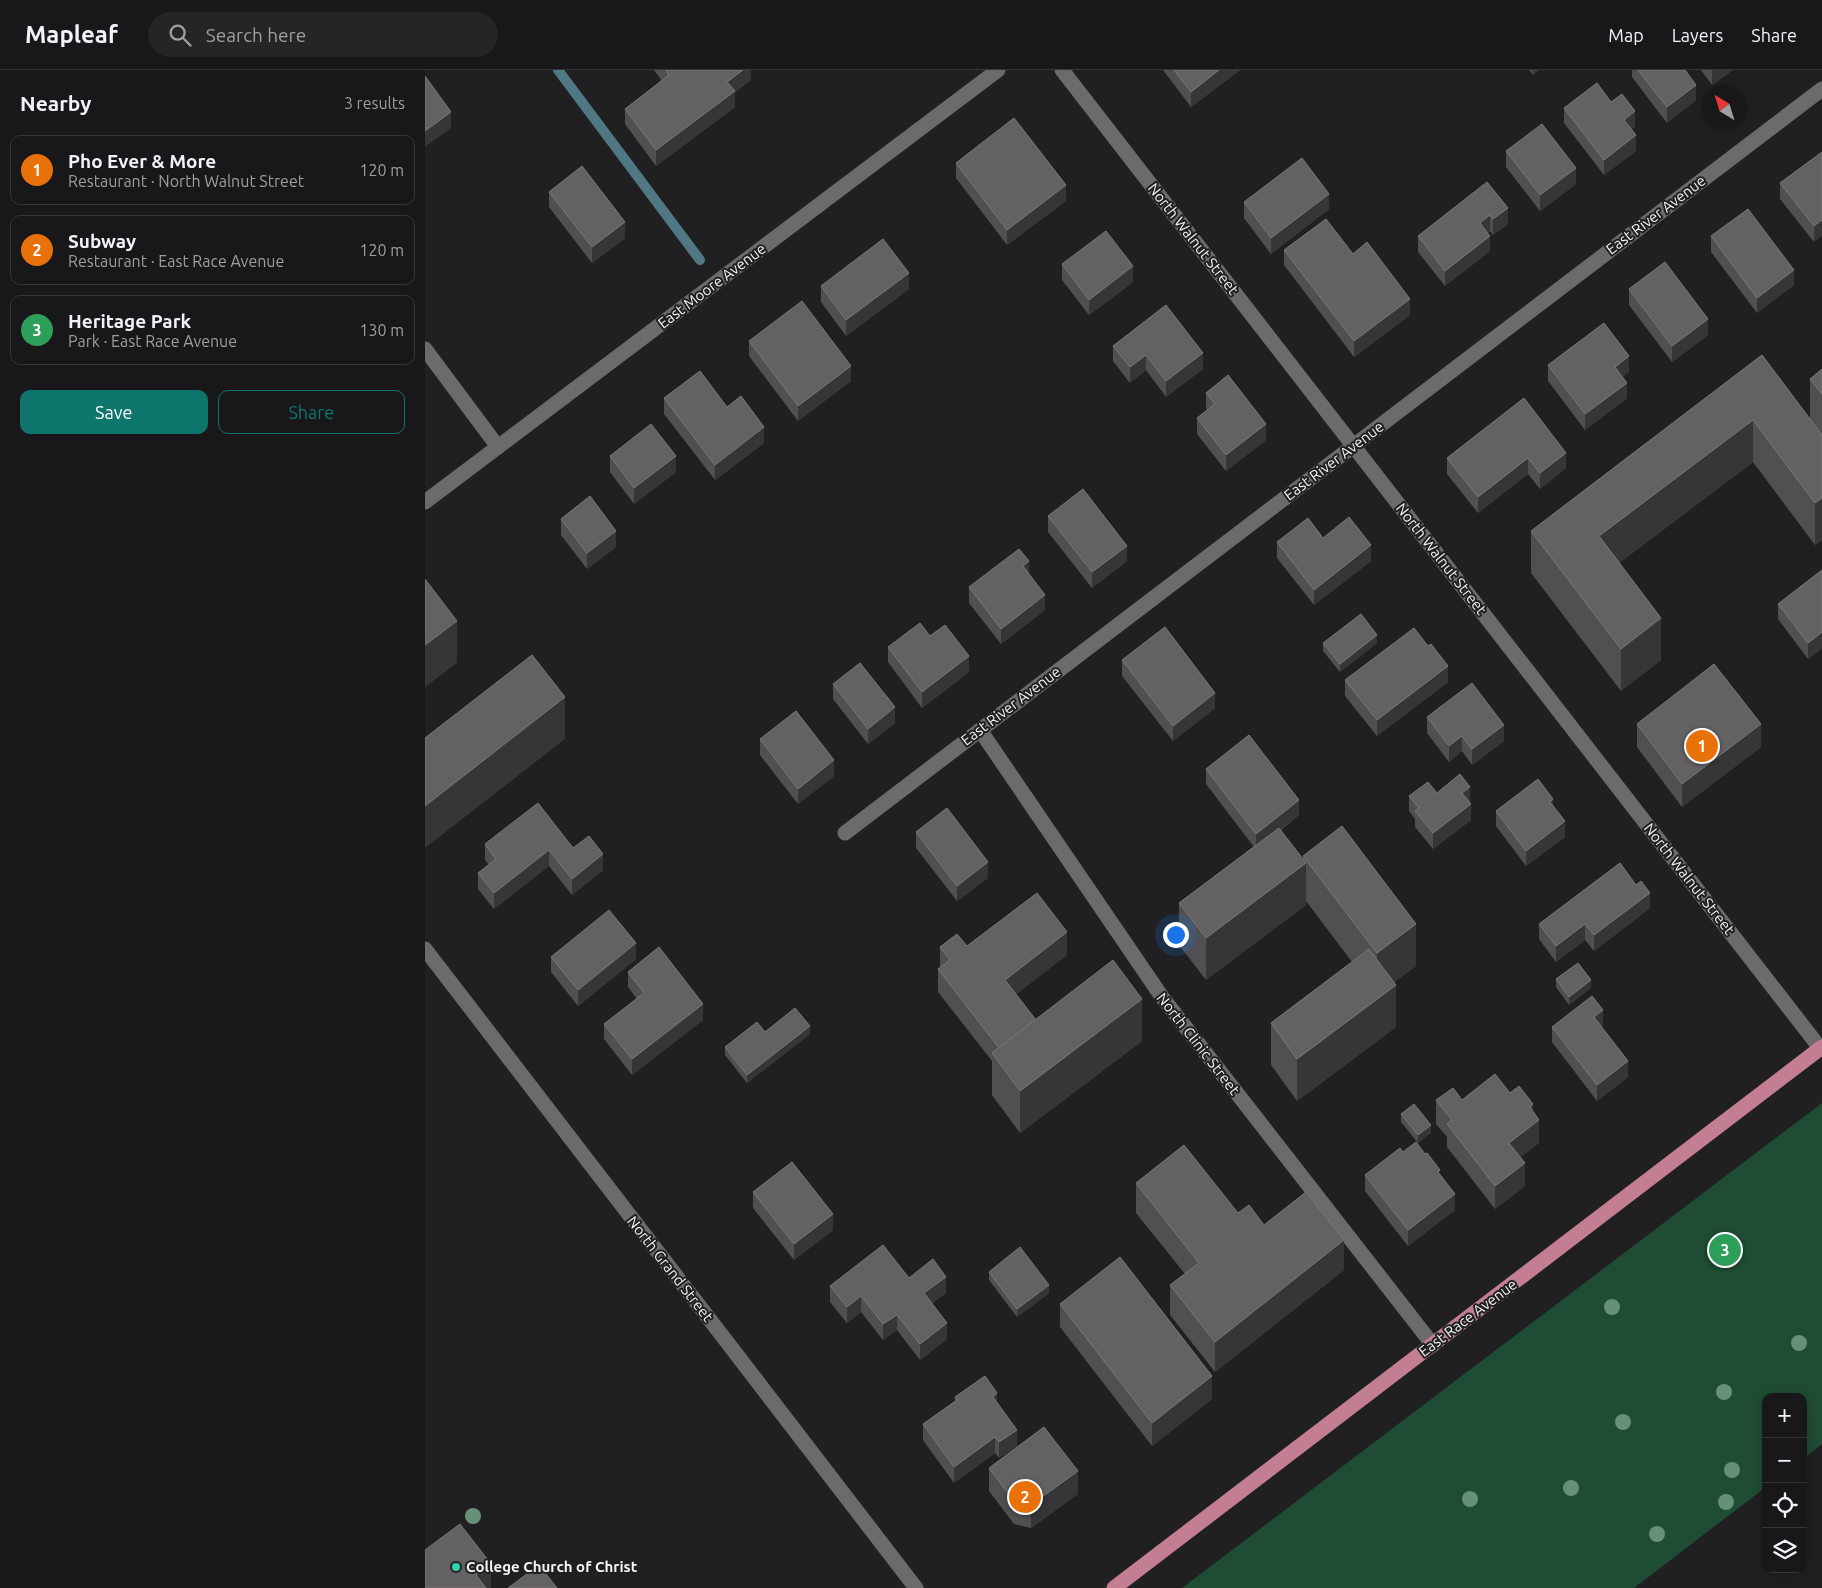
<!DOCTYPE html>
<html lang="en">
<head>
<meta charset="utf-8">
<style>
  :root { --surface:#181719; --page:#252426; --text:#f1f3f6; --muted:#9f9fa2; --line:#363638; --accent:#0f766e }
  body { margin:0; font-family:Ubuntu,sans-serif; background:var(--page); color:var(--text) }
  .controls { position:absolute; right:15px; bottom:15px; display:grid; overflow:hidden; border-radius:10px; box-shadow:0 2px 12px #0003 }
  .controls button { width:45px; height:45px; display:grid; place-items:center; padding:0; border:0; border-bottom:1px solid var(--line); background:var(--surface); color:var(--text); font:25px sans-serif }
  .compass { position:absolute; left:1277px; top:15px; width:45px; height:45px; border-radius:50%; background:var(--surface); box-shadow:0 2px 12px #0003; rotate:322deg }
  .you { position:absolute; left:750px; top:864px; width:18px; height:18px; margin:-12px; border:4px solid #fff; border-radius:50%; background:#1a73e8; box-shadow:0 0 0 8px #1a73e833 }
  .badge { display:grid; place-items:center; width:32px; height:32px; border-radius:50%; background:var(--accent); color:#fff; font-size:16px; font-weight:700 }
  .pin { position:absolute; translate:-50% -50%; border:2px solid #fff; box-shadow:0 1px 5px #0006 }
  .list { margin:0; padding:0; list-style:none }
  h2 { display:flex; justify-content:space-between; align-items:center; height:65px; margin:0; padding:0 20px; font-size:21px }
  h2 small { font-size:16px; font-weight:400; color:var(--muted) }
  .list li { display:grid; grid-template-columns:32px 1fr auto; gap:15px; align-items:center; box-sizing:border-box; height:70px; margin:0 10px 10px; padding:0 10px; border:1px solid var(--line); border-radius:10px }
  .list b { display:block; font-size:19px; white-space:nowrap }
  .list p { margin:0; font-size:16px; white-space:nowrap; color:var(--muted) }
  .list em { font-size:16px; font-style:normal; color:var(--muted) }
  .actions { display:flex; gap:10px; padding:15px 20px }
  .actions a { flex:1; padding:11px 0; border:1px solid var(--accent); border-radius:10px; text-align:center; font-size:18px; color:var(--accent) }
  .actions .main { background:var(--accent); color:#fff }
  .icon { flex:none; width:28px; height:28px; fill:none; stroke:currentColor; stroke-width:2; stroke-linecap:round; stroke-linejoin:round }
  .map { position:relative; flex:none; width:1397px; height:1518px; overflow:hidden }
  header { display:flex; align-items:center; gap:30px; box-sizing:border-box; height:70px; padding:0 25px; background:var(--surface); border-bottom:1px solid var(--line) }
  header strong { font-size:24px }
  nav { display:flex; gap:28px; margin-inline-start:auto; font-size:18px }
  .search { width:350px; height:45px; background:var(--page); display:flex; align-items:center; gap:12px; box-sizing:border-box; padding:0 18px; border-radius:28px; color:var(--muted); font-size:19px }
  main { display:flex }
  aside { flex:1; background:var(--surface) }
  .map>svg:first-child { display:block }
  .green { fill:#1f4c34 }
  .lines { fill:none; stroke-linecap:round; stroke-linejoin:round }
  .stream { stroke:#507882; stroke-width:10 }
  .minor { stroke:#6b6a6d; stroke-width:15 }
  .major { stroke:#c37e91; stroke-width:15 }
  .tree { fill:#649177 }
  .wall { fill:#514f52 }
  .shaded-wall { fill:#363537 }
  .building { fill:#636164; stroke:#79787a }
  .poi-dot { fill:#2ed4aa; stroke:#201f21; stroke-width:2 }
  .labels { text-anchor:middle; stroke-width:4; stroke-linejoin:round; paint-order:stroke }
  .street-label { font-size:15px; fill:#f3f2f4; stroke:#201f21 }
  .poi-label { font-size:15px; font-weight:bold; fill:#f3f2f4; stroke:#201f21; text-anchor:start }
</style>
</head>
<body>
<header>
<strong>Mapleaf</strong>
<div class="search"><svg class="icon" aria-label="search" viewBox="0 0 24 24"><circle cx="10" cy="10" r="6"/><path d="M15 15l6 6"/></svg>Search here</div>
<nav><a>Map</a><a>Layers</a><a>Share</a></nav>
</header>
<main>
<aside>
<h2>Nearby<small>3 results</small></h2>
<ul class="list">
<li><span class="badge" style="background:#e8710a">1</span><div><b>Pho Ever &amp; More</b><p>Restaurant · North Walnut Street</p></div><em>120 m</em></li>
<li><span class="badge" style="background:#e8710a">2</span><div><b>Subway</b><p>Restaurant · East Race Avenue</p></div><em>120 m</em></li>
<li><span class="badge" style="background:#2e9e5b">3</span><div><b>Heritage Park</b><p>Park · East Race Avenue</p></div><em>130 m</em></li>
</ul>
<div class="actions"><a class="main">Save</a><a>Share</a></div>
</aside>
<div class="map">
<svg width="1397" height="1518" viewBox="0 0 1397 1518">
  <rect width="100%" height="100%" fill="#201f21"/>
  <path class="green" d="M1397,1033V1374L1378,1389V1327H1341V1417L1209,1518H757Z"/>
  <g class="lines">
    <path class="stream" d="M133,0L275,190"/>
    <g class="minor">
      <path d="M637,0L1395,978"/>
      <path d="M0,279L73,377"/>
      <path d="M0,432L573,0"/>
      <path d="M555,660L737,927L1008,1275"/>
      <path d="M420,763L1397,19"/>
      <path d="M0,879L491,1518"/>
    </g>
    <path class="major" d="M689,1518L1397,977"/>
  </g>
  <g class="tree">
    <circle cx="1187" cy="1237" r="8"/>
    <circle cx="1374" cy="1273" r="8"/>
    <circle cx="1299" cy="1322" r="8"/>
    <circle cx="1198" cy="1352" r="8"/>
    <circle cx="1307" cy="1400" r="8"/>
    <circle cx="1146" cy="1418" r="8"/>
    <circle cx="1045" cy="1429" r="8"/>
    <circle cx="1301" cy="1432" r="8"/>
    <circle cx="48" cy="1446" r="8"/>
    <circle cx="1232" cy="1464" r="8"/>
  </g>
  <g class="wall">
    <path d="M229,0H326V10L310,22V37L231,96L200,54V39L237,11Z"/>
    <path d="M738,0H815L766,37Z"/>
    <path d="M1104,0H1114L1108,5Z"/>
    <path d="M1207,0H1260L1271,30L1242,53L1207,7Z"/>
    <path d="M1276,0H1308L1287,15Z"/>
    <path d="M1186,32L1210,57L1206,60L1211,81L1179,105L1139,53V38Z"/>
    <path d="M1081,81L1151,114L1115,141L1081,97Z"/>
    <path d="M1397,82L1389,172L1355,129V113Z"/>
    <path d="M531,93L641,131L582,175L531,108Z"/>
    <path d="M124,122L200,168L167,193L124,137Z"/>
    <path d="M819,132L904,139L846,184L819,148Z"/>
    <path d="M1083,138V154L1068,165L1065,161L1063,163L1065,181L1020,216L993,182V166Z"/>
    <path d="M1286,166L1369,215L1332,243L1286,182Z"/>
    <path d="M859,180L928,184L985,245L929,287L859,195Z"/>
    <path d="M637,194L708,212L664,245L637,210Z"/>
    <path d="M396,216L484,219L421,266L396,232Z"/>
    <path d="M1204,219L1283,265L1247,292L1204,235Z"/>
    <path d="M324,271L426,311L373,351L324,286Z"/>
    <path d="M688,276L778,299L741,327L721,300L705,313L688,291Z"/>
    <path d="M1337,285L1385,349V309L1397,299V470L1390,475L1328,392L1194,493L1236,590L1196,621L1106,503V461Z"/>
    <path d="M1123,295L1204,302L1197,307L1202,328L1160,360L1123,311Z"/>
    <path d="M781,323L841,370L801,401L772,364V348L782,340L781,338Z"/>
    <path d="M239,328L302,337L339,373L290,410L239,344Z"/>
    <path d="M1099,328L1141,398L1115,419L1103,404L1053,443L1022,404V388Z"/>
    <path d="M185,386L251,402L209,434L185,402Z"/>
    <path d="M623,446L702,491L667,518L623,462Z"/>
    <path d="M136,449L191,477L162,499L136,465Z"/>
    <path d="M898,468L946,491L889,535L852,488V472Z"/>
    <path d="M1397,500V578L1383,589L1353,549V534Z"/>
    <path d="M544,517L620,540L576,574L544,533Z"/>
    <path d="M505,566L544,602L497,638L463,592V577Z"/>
    <path d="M898,573H952L915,602L898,581Z"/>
    <path d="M1003,576L1023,612L952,666L920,626V610Z"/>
    <path d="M697,590L790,638L748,671L697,606Z"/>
    <path d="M408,614L470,653L443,674L408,629Z"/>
    <path d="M1002,647L1079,671L1047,695L1037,681L1024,692L1002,663Z"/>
    <path d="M1212,654L1336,677L1257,737L1212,677Z"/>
    <path d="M335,669L409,706L373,734L335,685Z"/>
    <path d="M781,699L874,745L856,760L878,790V786L991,896L969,912L971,957L872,1031L846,995V953L927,892L881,831V835L781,910L754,875V833L829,777L781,714Z"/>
    <path d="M1012,723L1045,732L1046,750L1008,779L990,757V749L984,741V726Z"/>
    <path d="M1128,736L1140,767L1101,796L1071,756V741Z"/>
    <path d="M491,762L563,808L532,831L491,778Z"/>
    <path d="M60,774L148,778L178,800L147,825L124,796L69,839L53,819V803L64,795L60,790Z"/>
    <path d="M1211,815L1225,838L1169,881L1160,870L1131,892L1114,869V854Z"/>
    <path d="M542,876L642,885L591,924L611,950L717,971L595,1063L567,1025V991L513,922V899L515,898V877Z"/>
    <path d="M126,887L211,889L153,936L126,902Z"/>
    <path d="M203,902L278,950L207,1005L179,969V954L212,929L203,917Z"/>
    <path d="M1131,909L1166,918L1144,935L1131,917Z"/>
    <path d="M1178,955L1176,956L1203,1007L1172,1031L1127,972V957Z"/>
    <path d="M340,962L385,964L322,1013L300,985V977Z"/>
    <path d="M1085,1023L1108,1042L1114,1073L1095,1087L1100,1116L1070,1139L1022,1077V1067L1011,1054V1030H1037Z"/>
    <path d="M976,1044L1006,1063L993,1073L976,1052Z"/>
    <path d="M978,1082L1015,1105L1030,1140L983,1176L940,1121V1105Z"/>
    <path d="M711,1113L813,1143L839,1155L919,1200L790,1302L745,1245V1215L760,1204L711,1143Z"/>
    <path d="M328,1122L408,1160L369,1190L328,1138Z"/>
    <path d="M564,1202L624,1223L592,1247L564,1210Z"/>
    <path d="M484,1208L521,1223L507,1233L522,1269L495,1290L472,1260L458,1270L436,1242L422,1253L405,1232V1216Z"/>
    <path d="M635,1234L787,1329L727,1376L635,1257Z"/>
    <path d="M530,1327L572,1333L592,1376L574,1388L570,1383L529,1413L498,1370V1354L530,1331Z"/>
    <path d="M564,1398L653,1424L606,1458L589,1454L564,1421Z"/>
  </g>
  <g class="shaded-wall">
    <path d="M318,0H326V10L310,22V37L231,96V80L302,12Z"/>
    <path d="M794,0H815L766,37V22Z"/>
    <path d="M1108,0H1114L1108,5Z"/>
    <path d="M1287,0H1308L1287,15Z"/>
    <path d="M1271,15V30L1242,53V37Z"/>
    <path d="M1210,41V57L1199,65V50Z"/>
    <path d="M26,42V58L0,77V61Z"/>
    <path d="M1211,65V81L1179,105V90Z"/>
    <path d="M1151,98V114L1115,141V125Z"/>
    <path d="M641,115V131L582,175V160Z"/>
    <path d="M904,124V139L846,184V168Z"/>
    <path d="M1083,138V154L1068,165V149Z"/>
    <path d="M1065,145V161L1055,169V153Z"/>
    <path d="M1397,150V166L1389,172V156Z"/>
    <path d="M200,152V168L167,193V177Z"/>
    <path d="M1065,166V181L1020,216V201Z"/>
    <path d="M708,196V212L664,245V230Z"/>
    <path d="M1369,200V215L1332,243V228Z"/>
    <path d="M484,203V219L421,266V250Z"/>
    <path d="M985,229V245L929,287V271Z"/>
    <path d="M1283,249V265L1247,292V276Z"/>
    <path d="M778,283V299L741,327V311Z"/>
    <path d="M721,285V300L705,313V297Z"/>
    <path d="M1204,286V302L1190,312V297Z"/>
    <path d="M426,296V311L373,351V336Z"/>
    <path d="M1202,313V328L1160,360V344Z"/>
    <path d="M1328,350V392L1174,508V466Z"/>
    <path d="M841,354V370L801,401V385Z"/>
    <path d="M339,357V373L290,410V395Z"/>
    <path d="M1141,383V398L1115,419V403Z"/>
    <path d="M251,386V402L209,434V418Z"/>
    <path d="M1103,388V404L1053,443V427Z"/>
    <path d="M1397,428V470L1390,475V433Z"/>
    <path d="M191,461V477L162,499V483Z"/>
    <path d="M946,475V491L889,535V520Z"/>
    <path d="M702,476V491L667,518V502Z"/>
    <path d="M604,491V507L598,496Z"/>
    <path d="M620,525V540L576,574V559Z"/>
    <path d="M1236,548V590L1196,621V579Z"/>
    <path d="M32,551V593L0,617V575Z"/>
    <path d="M1397,562V578L1383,589V573Z"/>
    <path d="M952,565V573L915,602V594Z"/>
    <path d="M544,586V602L497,638V622Z"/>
    <path d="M1023,596V612L952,666V650Z"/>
    <path d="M790,623V638L748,671V656Z"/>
    <path d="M140,627V669L0,778V736Z"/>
    <path d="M470,637V653L443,674V659Z"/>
    <path d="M1336,654V677L1257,737V714Z"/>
    <path d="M1079,655V671L1047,695V679Z"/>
    <path d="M1037,666V681L1024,692V676Z"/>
    <path d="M409,690V706L373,734V719Z"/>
    <path d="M1045,717V733L1037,723Z"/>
    <path d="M1128,729V745L1125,732Z"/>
    <path d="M874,730V745L831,779V764Z"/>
    <path d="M1046,734V750L1008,779V763Z"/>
    <path d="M1140,751V767L1101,796V781Z"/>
    <path d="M124,780V796L69,839V823Z"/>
    <path d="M178,784V800L147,825V809Z"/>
    <path d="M563,792V808L532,831V816Z"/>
    <path d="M881,793V835L781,910V868Z"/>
    <path d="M1225,823V838L1169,881V865Z"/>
    <path d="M991,854V896L952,925V883Z"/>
    <path d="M1160,854V870L1131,892V876Z"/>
    <path d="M642,862V885L580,933V910Z"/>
    <path d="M211,873V889L153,936V920Z"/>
    <path d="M1166,910V918L1144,935V927Z"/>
    <path d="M971,915V957L872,1031V989Z"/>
    <path d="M717,929V971L595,1063V1021Z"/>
    <path d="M278,934V950L207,1005V989Z"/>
    <path d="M1178,940V955L1169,962V947Z"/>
    <path d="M385,956V964L322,1013V1005Z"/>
    <path d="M1203,991V1007L1172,1031V1015Z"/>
    <path d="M1108,1034V1055L1114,1050V1073L1084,1096V1073L1105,1037Z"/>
    <path d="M1006,1055V1063L993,1073V1065Z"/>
    <path d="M1100,1093V1116L1070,1139V1116Z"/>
    <path d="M1030,1124V1140L983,1176V1160Z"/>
    <path d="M408,1144V1160L369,1190V1174Z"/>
    <path d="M919,1170V1200L790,1302V1272Z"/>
    <path d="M521,1207V1223L499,1239V1223Z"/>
    <path d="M624,1215V1223L592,1247V1239Z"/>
    <path d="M436,1226V1242L422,1253V1237Z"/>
    <path d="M472,1245V1260L458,1270V1254Z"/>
    <path d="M522,1253V1269L495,1290V1274Z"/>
    <path d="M787,1306V1329L727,1376V1353Z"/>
    <path d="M572,1323V1339L568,1327Z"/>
    <path d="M592,1360V1376L574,1388V1372Z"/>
    <path d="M570,1367V1383L529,1413V1397Z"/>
    <path d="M653,1401V1424L606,1458V1435Z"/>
    <path d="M66,1494V1518H51V1505Z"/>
  </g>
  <g class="building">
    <path d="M241,0H318L302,12L310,21L231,80L200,39L244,5Z"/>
    <path d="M749,0H794L766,22Z"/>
    <path d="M1213,0H1260L1271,15L1242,37Z"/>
    <path d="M0,6L26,42L0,61Z"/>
    <path d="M1172,13L1186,32L1197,24L1210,41L1199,50L1211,65L1179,90L1139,38Z"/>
    <path d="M589,48L641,115L582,160L531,93Z"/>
    <path d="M1117,54L1151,98L1115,125L1081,81Z"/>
    <path d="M1397,82V150L1389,156L1355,113Z"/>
    <path d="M877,88L904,124L846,168L819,132Z"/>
    <path d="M157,96L200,152L167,177L124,122Z"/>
    <path d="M1062,112L1083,138L1068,149L1065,145L1055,153L1065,166L1020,201L993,166Z"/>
    <path d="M1323,139L1369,200L1332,228L1286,166Z"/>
    <path d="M901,149L928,184L942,172L985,229L929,271L859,180Z"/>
    <path d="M681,161L708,196L664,230L637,194Z"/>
    <path d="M458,169L484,203L421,250L396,216Z"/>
    <path d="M1240,192L1283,249L1247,276L1204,219Z"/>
    <path d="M377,231L426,296L373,336L324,271Z"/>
    <path d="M741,235L778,283L741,311L721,285L705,297L688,276Z"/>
    <path d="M1179,253L1204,286L1190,297L1202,313L1160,344L1123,295Z"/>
    <path d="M1337,285L1397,365V428L1390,433L1328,350L1174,466L1236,548L1196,579L1106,461Z"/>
    <path d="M1397,299V324L1385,309Z"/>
    <path d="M275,301L302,337L316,326L339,357L290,395L239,328Z"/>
    <path d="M803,305L841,354L801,385L772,348L790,334L781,323Z"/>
    <path d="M1099,328L1141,383L1115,403L1103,388L1053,427L1022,388Z"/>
    <path d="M226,354L251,386L209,418L185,386Z"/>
    <path d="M658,419L702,476L667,502L623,446Z"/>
    <path d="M165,426L191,461L162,483L136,449Z"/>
    <path d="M924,447L946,475L889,520L852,472L883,448L898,468Z"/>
    <path d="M594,479L604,491L598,496L620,525L576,559L544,517Z"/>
    <path d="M1397,500V562L1383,573L1353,534Z"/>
    <path d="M0,509L32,551L0,575Z"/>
    <path d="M936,544L952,565L915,594L898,573Z"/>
    <path d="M495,553L505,566L520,555L544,586L497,622L463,577Z"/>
    <path d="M740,557L790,623L748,656L697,590Z"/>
    <path d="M989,558L1003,576L1006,574L1023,596L952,650L920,610Z"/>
    <path d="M107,585L140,627L0,736V668Z"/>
    <path d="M435,593L470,637L443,659L408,614Z"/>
    <path d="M1289,594L1336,654L1257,714L1212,654Z"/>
    <path d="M1047,613L1079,655L1047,679L1037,666L1024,676L1002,647Z"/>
    <path d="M371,641L409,690L373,719L335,669Z"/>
    <path d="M824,665L874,730L831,764L781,699Z"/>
    <path d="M1035,704L1045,717L1037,723L1046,734L1008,763L990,741L994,738L984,726L1003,712L1012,723Z"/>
    <path d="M1113,709L1128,729L1125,732L1140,751L1101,781L1071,741Z"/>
    <path d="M113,733L148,778L164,766L178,784L147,809L124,780L69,823L53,803L71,789L60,774Z"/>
    <path d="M522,738L563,792L532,816L491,762Z"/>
    <path d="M917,756L991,854L952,883L878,786Z"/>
    <path d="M854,758L881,793L781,868L754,833Z"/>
    <path d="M1195,793L1211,815L1216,811L1225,823L1169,865L1160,854L1131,876L1114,854Z"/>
    <path d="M612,823L642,862L580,910L611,950L574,978L513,899L525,890L515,877L532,864L542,876Z"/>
    <path d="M184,840L211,873L153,920L126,887Z"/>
    <path d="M234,877L278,934L207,989L179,954L219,923L203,902Z"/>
    <path d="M944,879L971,915L872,989L846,953Z"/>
    <path d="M688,890L717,929L595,1021L567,983Z"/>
    <path d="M1153,893L1166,910L1144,927L1131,909Z"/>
    <path d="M1167,926L1178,940L1169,947L1203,991L1172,1015L1127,957Z"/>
    <path d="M370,938L385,956L322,1005L300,977L332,952L340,962Z"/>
    <path d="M1070,1004L1085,1023L1094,1016L1108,1034L1105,1037L1114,1050L1084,1073L1100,1093L1070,1116L1022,1054L1027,1050L1011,1030L1028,1018L1037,1030Z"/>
    <path d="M989,1034L1006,1055L993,1065L976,1044Z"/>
    <path d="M991,1072L1000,1084L1002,1083L1015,1100L1013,1102L1030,1124L983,1160L940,1105L975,1078L978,1082Z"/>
    <path d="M759,1075L813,1143L824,1135L839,1155L881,1122L919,1170L790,1272L745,1215L774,1193L711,1113Z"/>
    <path d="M367,1092L408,1144L369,1174L328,1122Z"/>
    <path d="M458,1175L484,1208L508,1189L521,1207L499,1223L522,1253L495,1274L472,1245L458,1254L436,1226L422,1237L405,1216Z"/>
    <path d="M595,1177L624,1215L592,1239L564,1202Z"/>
    <path d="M695,1187L787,1306L727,1353L635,1234Z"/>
    <path d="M560,1306L572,1323L568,1327L592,1360L574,1372L570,1367L529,1397L498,1354L532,1330L530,1327Z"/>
    <path d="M619,1357L653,1401L606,1435L589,1431L564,1398Z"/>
    <path d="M35,1454L66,1494L51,1505L61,1518H0V1480Z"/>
    <path d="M114,1495L132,1518H83Z"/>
  </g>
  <circle class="poi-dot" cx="31" cy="1497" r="5"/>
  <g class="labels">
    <g class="street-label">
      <text transform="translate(1231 145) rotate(-37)" y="5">East River Avenue</text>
      <text transform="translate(768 169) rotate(52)" y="5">North Walnut Street</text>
      <text transform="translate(287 216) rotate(-37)" y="5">East Moore Avenue</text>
      <text transform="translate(909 391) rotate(-37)" y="5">East River Avenue</text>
      <text transform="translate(1016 489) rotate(52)" y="5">North Walnut Street</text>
      <text transform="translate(586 636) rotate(-37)" y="5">East River Avenue</text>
      <text transform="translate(1264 809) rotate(52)" y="5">North Walnut Street</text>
      <text transform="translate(773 974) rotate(52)" y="5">North Clinic Street</text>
      <text transform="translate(245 1199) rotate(52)" y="5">North Grand Street</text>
      <text transform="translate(1043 1248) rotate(-37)" y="5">East Race Avenue</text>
    </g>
    <g class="poi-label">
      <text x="41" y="1502">College Church of Christ</text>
    </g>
  </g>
</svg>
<div class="controls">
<button>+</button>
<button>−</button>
<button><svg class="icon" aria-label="locate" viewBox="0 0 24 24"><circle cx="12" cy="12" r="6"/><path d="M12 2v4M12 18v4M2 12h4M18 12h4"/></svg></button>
<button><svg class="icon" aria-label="layers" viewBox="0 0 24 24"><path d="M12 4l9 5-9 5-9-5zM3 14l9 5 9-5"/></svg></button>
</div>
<svg class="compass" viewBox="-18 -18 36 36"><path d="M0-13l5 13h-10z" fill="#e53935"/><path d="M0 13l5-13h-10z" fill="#9f9fa2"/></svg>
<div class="you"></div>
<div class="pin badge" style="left:1277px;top:676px;background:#e8710a">1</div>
<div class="pin badge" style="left:600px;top:1427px;background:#e8710a">2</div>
<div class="pin badge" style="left:1300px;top:1180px;background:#2e9e5b">3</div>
</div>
</main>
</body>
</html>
